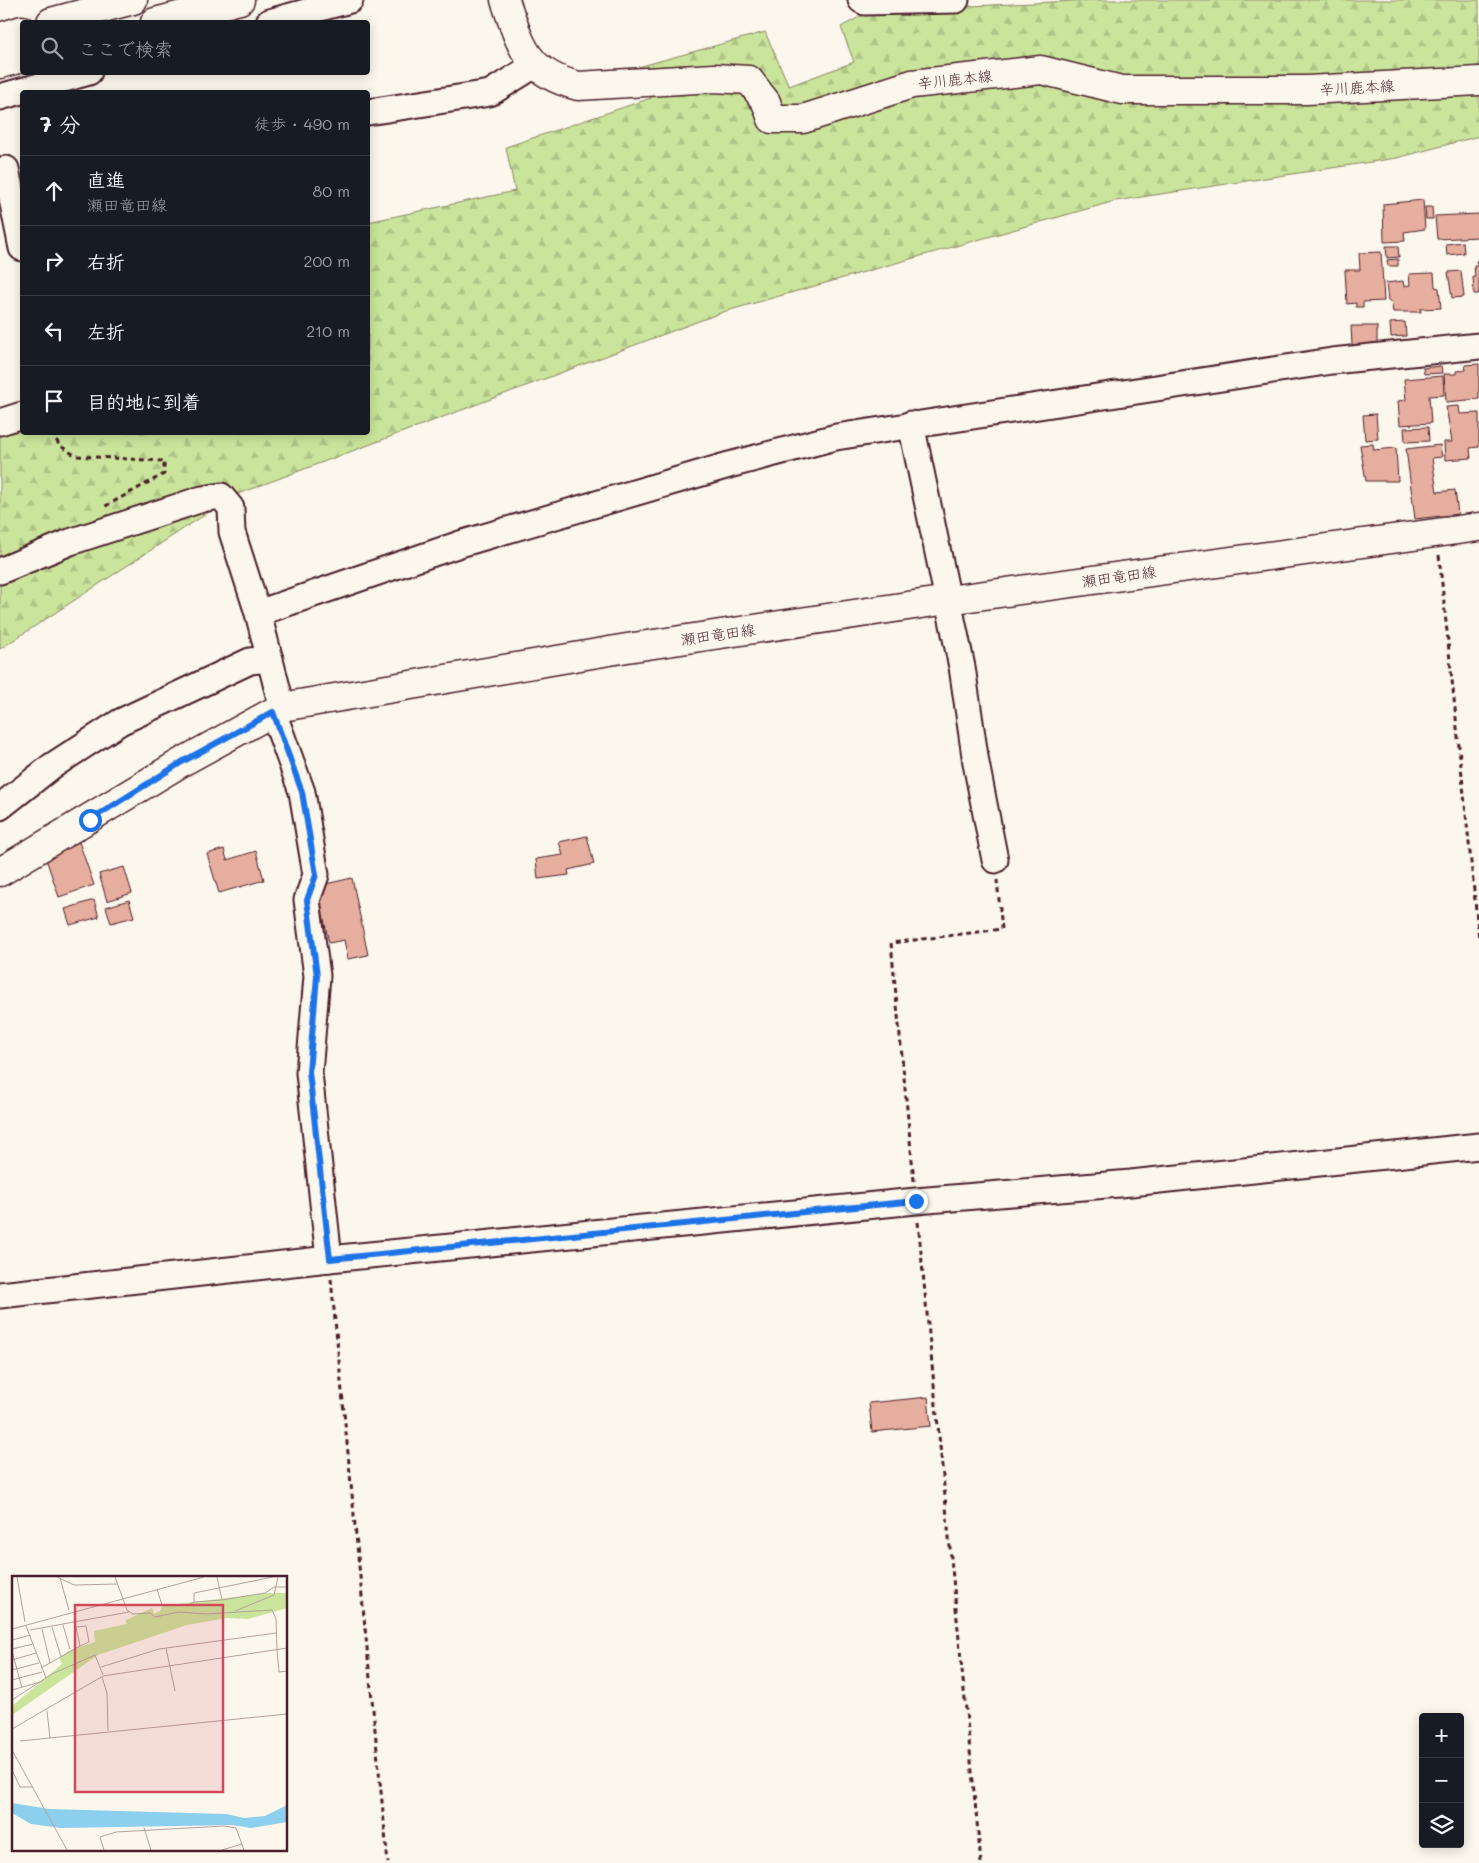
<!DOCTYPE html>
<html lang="ja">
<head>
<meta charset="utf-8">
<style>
  :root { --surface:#171b24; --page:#242831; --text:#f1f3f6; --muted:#9ea1a6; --line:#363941 }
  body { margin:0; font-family:Mali,"Klee One",sans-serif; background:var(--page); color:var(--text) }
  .controls { position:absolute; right:15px; bottom:15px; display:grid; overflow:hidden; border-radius:5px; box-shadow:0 2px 12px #0003 }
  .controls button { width:45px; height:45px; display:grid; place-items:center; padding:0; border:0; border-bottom:1px solid var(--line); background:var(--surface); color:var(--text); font:25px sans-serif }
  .stop { position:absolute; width:15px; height:15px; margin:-11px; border:4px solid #1a73e8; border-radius:50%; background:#fff }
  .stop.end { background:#1a73e8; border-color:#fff; box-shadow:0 1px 5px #0008 }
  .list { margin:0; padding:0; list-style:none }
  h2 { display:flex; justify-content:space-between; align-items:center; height:65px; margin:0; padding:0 20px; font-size:21px }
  h2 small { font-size:16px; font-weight:400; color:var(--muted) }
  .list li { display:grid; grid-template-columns:32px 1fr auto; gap:15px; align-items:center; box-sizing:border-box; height:70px; padding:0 20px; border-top:1px solid var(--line) }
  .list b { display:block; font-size:19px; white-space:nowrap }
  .list p { margin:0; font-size:16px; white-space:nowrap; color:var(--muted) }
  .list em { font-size:16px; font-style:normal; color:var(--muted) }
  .icon { flex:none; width:28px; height:28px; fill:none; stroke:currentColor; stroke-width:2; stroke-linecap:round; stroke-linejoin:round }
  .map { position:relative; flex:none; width:1479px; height:1863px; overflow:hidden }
  .search { position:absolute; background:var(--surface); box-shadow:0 2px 12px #0003; left:20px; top:20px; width:350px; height:55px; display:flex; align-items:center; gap:12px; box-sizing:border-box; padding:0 18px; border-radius:5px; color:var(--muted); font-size:19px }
  .panel { position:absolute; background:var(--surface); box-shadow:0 2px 12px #0003; left:20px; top:90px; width:350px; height:345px; border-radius:5px }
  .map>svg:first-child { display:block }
  .forest { fill:url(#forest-firs); stroke:#8a8263 }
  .building { fill:#e6ae9e; stroke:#4a1f2b }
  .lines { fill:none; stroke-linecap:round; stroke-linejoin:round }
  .minor-casing { stroke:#4a1f2b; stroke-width:29 }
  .major-casing { stroke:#4a1f2b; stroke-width:31 }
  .highway-casing { stroke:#4a1f2b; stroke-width:31 }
  .path { stroke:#4a1f2b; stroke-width:3; stroke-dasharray:5 4; stroke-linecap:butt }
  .minor { stroke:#fbf7ec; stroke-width:25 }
  .major { stroke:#fbf7ec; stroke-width:28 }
  .highway { stroke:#fbf7ec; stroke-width:28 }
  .route { stroke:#1a73e8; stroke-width:6 }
  .labels { text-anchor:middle; stroke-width:4; stroke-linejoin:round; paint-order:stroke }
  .street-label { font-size:15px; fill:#4a1f2b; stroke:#fbf7ec }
  .inset-road { fill:none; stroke:#b4a19f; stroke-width:1 }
  .view { fill:#d1495b; fill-opacity:0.15; stroke:#d1495b; stroke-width:2.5 }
  .inset-edge { fill:none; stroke:#4a1f2b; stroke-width:2.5 }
</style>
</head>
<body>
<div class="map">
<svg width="1479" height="1863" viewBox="0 0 1479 1863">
  <defs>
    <pattern id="forest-firs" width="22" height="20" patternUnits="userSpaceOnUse" patternTransform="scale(1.25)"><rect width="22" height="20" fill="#cae59b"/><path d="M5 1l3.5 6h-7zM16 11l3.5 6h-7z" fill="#afc486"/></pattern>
  </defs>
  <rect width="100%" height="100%" fill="#fbf7ec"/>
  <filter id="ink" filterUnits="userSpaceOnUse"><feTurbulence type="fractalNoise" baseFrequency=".02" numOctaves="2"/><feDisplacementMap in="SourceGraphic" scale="10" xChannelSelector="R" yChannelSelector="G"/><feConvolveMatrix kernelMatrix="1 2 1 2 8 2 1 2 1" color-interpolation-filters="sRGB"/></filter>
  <g filter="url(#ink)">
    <path class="forest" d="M1094,0H1479V136L1397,158L1115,201L723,312L235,495L0,649V428L22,420V432H368V222L515,191L506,147L651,98L638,67L765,32L789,86L854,62L841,27L870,11Z"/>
    <g class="building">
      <path d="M1423,200L1425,229L1404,232L1405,241L1384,242L1383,204Z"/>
      <path d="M1425,207H1432L1433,219H1426Z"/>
      <path d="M1479,214V237L1437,239L1435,216Z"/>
      <path d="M1463,242L1464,253L1447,255L1446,244Z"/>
      <path d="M1386,246H1398L1399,257L1387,258Z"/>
      <path d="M1381,252L1384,301L1363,302V307H1356V303L1347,304L1345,270H1360L1359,253Z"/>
      <path d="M1398,259V266H1388L1387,260Z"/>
      <path d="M1476,261H1479V294H1474L1473,277H1475L1474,266H1478Z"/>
      <path d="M1461,271L1464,297L1452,298L1448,272Z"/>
      <path d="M1434,273L1435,287L1439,288L1441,308L1420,309L1421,312H1393L1391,301H1388L1386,283L1403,281L1404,286L1410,285L1409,274Z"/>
      <path d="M1405,322L1406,336L1391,337L1390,323Z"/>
      <path d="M1351,326H1377V344L1352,345Z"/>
      <path d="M1479,364V399L1446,402L1444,374H1456V371L1466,370L1465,365Z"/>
      <path d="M1441,366L1442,373L1424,374L1423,368Z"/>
      <path d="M1443,376L1444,395L1429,396L1431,423L1400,425L1398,401L1406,400L1404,379Z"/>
      <path d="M1459,406L1460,414L1479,413V447L1470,448L1471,458L1445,460L1444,442H1452L1446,407Z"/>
      <path d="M1376,414L1378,439L1365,440L1363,415Z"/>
      <path d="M1428,427L1429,441L1405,442L1404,428Z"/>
      <path d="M1373,444L1374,450L1396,448L1398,481H1366L1360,445Z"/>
      <path d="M1440,445L1442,457L1432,458L1437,492L1455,490L1458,514L1415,519L1406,449Z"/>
      <path d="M587,836L594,864L568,870L569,875L538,879L536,859L563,855L559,842Z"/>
      <path d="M79,842L94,885L59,897L44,853Z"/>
      <path d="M224,849L227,860L256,851L264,880L219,893L207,854Z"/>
      <path d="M124,867L132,893L107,901L99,874Z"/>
      <path d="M352,878L368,955L348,959L344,940L329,943L317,886Z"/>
      <path d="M94,900L99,917L70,925L65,909Z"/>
      <path d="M129,900L134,917L111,923L106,907Z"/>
      <path d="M928,1397L931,1426L872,1432L869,1403Z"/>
    </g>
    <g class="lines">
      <g class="minor-casing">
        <g id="minor">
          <path d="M861,0L865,2L956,0"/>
          <path d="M269,22L350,0"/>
          <path d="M0,97L89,72"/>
          <path d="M368,112L490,93L535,65"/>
          <path d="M6,169L22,248"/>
          <path d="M0,422L22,415"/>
          <path d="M911,424L962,667L976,763L995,860"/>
          <path d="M0,571L70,542L202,499L221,496L231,508L232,532L258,613L282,707"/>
          <path d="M258,613L460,544L729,465L836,437L1332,361L1479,346"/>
          <path d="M273,712L302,792L316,875L307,900L317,976L309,1073L329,1259"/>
          <path d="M0,807L52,766L120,722L250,661L270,659"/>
          <path d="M0,1295L329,1259L916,1201L1131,1183L1479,1146"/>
        </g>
      </g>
      <g class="major-casing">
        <g id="major">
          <path d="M505,0C521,46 526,73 578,86L714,78L749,80L766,102L772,119H803L912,84L1041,70L1122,90H1307L1479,81"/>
          <path d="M0,872L182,762L282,707L627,648L948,600L1479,527"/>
        </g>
      </g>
      <g class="highway-casing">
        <g id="highway">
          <path d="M51,22L133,0"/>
          <path d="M155,22L240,0"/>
          <path d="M0,37L22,30"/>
          <path d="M0,64L22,58"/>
        </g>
      </g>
      <g class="path">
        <path d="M52,432L59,445L76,456L164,461V474L102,508"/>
        <path d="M1439,555L1479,939"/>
        <path d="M914,1181L891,943L1002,929L997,880"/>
        <path d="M918,1222L981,1863"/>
        <path d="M331,1279L388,1863"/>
      </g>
      <use href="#minor" class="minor"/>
      <use href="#major" class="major"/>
      <use href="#highway" class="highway"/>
    </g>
  </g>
  <g class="lines" filter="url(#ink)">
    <path class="route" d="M90,820L182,762L273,712L302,792L316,875L307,900L317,976L309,1072L330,1259L916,1201"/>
  </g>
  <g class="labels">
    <g class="street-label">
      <text transform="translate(955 80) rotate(-6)" y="5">辛川鹿本線</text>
      <text transform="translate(1357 88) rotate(-3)" y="5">辛川鹿本線</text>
      <text transform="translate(1119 577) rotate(-8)" y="5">瀬田竜田線</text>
      <text transform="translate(718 635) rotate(-8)" y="5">瀬田竜田線</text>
    </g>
  </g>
  <g transform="translate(12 1576)">
    <rect width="275" height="275" fill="#fbf7ec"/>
    <path d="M254,17H275V32L236,43L215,42L175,49L86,79L0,139V130L50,88L47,82L58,74L83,66L82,55L114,48V44L140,32L142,38L148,35L150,30Z" fill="#cae59b"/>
    <path d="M0,227L37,233L214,238L232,242L253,240L275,229V246L239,252L220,249L49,252L19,248L0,237Z" fill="#8ccfee"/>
    <path class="inset-road" d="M5,1L13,46M45,1L62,9L106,8M103,1L115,34L121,38L138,37L143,41L167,36L194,38L260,34L264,43L265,74M205,1L210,24M48,2L57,34M145,13L150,29H176L182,26V17L261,1M182,26L210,24L253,17L262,11H275M223,35L262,19L266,1M51,49L58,73M14,50L34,102M40,51L49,81M65,51L74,50L77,66L68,70M0,53L192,1M30,53L38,87M18,54L117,36M0,64L19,59M154,72L163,115M0,73L21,68M265,74L267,96L275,95M0,75L10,112M0,84L24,77M89,91L147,73L264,57M29,92L68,70L63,46M0,94L27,87M90,101L95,117L96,155M0,104L30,96M0,114L28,106M0,124L40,98L83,79L91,99M35,135L38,162M0,153L91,100L275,72M8,165L275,138M0,174L55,274M0,194L8,211H21M132,252L139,274M92,274L88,261L104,256L212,250L224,252L232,274M210,274L230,268"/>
    <path class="view" d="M63,29H211V216H63Z"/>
    <rect width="275" height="275" class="inset-edge"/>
  </g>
</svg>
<div class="controls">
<button>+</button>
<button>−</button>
<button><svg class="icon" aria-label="layers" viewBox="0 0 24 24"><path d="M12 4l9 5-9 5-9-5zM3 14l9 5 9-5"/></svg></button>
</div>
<div class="stop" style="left:90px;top:820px"></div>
<div class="stop end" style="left:916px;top:1201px"></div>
<div class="search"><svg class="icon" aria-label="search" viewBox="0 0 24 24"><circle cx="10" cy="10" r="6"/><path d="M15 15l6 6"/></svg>ここで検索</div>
<section class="panel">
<h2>7 分<small>徒歩 · 490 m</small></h2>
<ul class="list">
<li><svg class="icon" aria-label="ahead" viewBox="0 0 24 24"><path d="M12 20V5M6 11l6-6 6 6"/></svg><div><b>直進</b><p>瀬田竜田線</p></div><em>80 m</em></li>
<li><svg class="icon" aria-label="right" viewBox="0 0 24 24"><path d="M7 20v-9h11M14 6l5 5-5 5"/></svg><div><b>右折</b></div><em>200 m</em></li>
<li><svg class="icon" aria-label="left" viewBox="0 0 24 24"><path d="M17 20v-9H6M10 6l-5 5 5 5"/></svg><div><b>左折</b></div><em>210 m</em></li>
<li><svg class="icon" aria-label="arrive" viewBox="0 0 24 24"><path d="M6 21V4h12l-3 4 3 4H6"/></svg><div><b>目的地に到着</b></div></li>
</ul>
</section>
</div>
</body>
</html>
